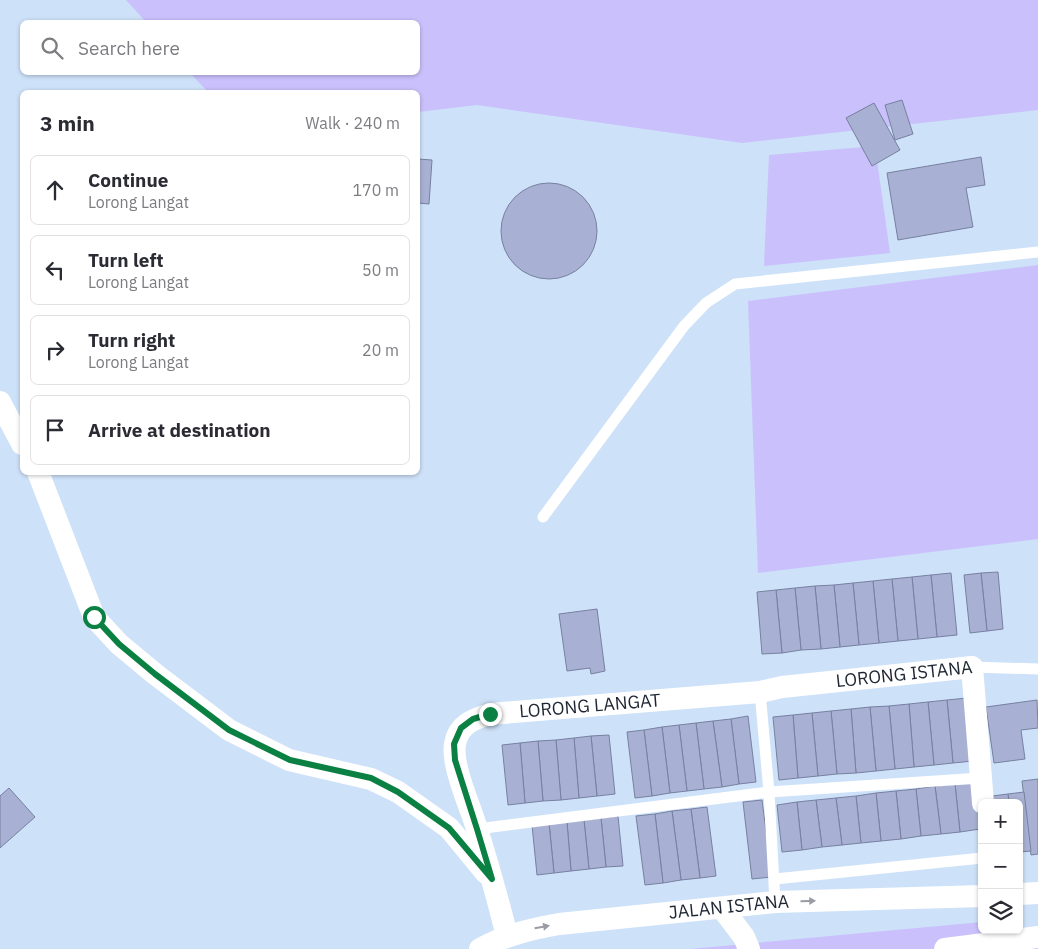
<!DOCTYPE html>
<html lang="en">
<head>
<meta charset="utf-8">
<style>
  :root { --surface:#fff; --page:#f2f2f3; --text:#2b2b33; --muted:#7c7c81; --line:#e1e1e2 }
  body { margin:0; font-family:"IBM Plex Sans",sans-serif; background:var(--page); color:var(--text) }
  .controls { position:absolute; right:15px; bottom:15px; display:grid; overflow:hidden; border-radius:8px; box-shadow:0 1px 4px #0004 }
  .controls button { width:45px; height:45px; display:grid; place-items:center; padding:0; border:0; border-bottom:1px solid var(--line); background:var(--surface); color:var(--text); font:25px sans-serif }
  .stop { position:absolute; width:15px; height:15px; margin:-11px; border:4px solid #0b8043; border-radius:50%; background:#fff }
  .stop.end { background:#0b8043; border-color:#fff; box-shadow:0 1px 5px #0008 }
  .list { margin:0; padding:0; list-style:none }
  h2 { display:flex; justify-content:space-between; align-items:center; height:65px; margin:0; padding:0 20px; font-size:21px }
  h2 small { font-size:16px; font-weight:400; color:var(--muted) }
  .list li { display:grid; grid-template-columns:32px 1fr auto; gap:15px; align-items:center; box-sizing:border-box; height:70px; margin:0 10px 10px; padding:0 10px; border:1px solid var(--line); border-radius:8px }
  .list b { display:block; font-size:19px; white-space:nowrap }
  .list p { margin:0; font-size:16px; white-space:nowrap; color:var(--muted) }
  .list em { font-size:16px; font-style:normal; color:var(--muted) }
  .icon { flex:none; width:28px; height:28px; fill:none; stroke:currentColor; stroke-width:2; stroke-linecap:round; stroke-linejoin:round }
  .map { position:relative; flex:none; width:1038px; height:949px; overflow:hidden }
  .search { position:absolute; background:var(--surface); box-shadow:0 1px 4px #0004; left:20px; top:20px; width:400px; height:55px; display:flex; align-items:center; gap:12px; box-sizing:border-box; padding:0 18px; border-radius:8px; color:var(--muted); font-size:19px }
  .panel { position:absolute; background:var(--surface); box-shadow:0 1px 4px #0004; left:20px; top:90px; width:400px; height:385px; border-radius:8px }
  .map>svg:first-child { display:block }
  .green { fill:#cac0fc }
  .building { fill:#a8b1d3; stroke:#7780a0 }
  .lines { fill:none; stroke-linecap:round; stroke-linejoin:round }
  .lane { stroke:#fff; stroke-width:11 }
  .street { stroke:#fff; stroke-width:22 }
  .oneway { fill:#999da3 }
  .route { stroke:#0b8043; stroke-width:6 }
  .labels { text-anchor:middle; stroke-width:4; stroke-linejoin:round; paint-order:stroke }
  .street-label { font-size:18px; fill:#1d2632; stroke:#cde1f9 }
</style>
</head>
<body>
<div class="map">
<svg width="1038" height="949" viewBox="0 0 1038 949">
  <rect width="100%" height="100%" fill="#cde1f9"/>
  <g class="green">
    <path d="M126,0H1038V110L742,143L477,105L418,112V92H208L190,73L418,72V22H146Z"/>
    <path d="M875,146L890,253L764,266L769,155Z"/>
    <path d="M1038,265V539L758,573L748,301Z"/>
    <path d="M982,922V930H1019V927L1038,940V949H690Z"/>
  </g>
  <g class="building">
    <path d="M902,100L913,134L895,140L885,105Z"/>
    <path d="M874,103L900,150L872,166L846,118Z"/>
    <path d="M981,157L985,185L966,188L973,227L898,240L887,173Z"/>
    <path d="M418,159L432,160L429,204L418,203Z"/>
    <circle cx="549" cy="231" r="48"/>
    <path d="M998,572L1003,629L987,631L981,573Z"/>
    <path d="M951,573L957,635L937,637L931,575Z"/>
    <path d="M981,573L987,631L970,633L964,575Z"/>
    <path d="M931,575L937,637L918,639L912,577Z"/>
    <path d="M912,577L918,639L898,641L892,579Z"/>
    <path d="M892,579L898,641L879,643L873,581Z"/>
    <path d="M873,581L879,643L859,645L853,583Z"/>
    <path d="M853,583L859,645L840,647L834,585Z"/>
    <path d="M834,585L840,647L821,649L815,586Z"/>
    <path d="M815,586L821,649L801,650L795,588Z"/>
    <path d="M795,588L801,650L782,653L776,590Z"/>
    <path d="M776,590L782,653L762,654L757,592Z"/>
    <path d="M597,609L605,671L591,674L590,668L567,671L559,614Z"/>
    <path d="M967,698L973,761L953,763L947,700Z"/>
    <path d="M947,700L953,763L934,765L928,702Z"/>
    <path d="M1037,700L1038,728L1021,730L1025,759L994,763L986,707Z"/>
    <path d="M928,702L934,765L914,767L909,704Z"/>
    <path d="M909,704L914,767L895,769L889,706Z"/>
    <path d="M889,706L895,769L876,771L870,707Z"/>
    <path d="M870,707L876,771L856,773L851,709Z"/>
    <path d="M851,709L856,773L837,774L831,711Z"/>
    <path d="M831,711L837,774L818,776L812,713Z"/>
    <path d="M812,713L818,776L798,778L793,715Z"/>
    <path d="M793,715L798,778L779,780L773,717Z"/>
    <path d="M748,716L756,782L739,784L731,719Z"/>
    <path d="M731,719L739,784L722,787L713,721Z"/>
    <path d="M713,721L722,787L704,789L696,723Z"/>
    <path d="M696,723L704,789L687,791L679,725Z"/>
    <path d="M679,725L687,791L670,793L662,727Z"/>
    <path d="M662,727L670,793L652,796L644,730Z"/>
    <path d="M644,730L652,796L635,798L627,732Z"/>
    <path d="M609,735L615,794L597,796L591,736Z"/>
    <path d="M591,736L597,796L579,798L574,738Z"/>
    <path d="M574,738L579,798L561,800L556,740Z"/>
    <path d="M556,740L561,800L543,801L538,741Z"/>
    <path d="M538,741L543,801L525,803L520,743Z"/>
    <path d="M520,743L525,803L508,805L502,745Z"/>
    <path d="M1038,779V854L1031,855L1022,781Z"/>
    <path d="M975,782L980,829L960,832L955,784Z"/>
    <path d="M955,784L960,832L941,834L935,786Z"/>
    <path d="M935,786L941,834L921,836L916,789Z"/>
    <path d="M9,788L35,817L0,848V796Z"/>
    <path d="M916,789L921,836L901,839L896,791Z"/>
    <path d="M896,791L901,839L881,841L876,793Z"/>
    <path d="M1024,792L1031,851L1019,852V803H1009L1008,794Z"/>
    <path d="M876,793L881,841L861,843L856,796Z"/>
    <path d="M1008,794L1009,803H993L992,796Z"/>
    <path d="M856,796L861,843L842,845L836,798Z"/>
    <path d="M836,798L842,845L822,847L816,800Z"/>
    <path d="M762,800L772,877L752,879L743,802Z"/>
    <path d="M816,800L822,847L802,850L797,802Z"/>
    <path d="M797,802L802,850L782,852L777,805Z"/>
    <path d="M707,807L716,876L700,878L691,809Z"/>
    <path d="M691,809L700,878L681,880L672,811Z"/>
    <path d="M672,811L681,880L663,883L655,814Z"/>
    <path d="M655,814L663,883L645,885L636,816Z"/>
    <path d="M618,816L623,866L606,867L601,818Z"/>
    <path d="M601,818L606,867L589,869L584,820Z"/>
    <path d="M584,820L589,869L571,871L567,822Z"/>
    <path d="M567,822L571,871L554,873L549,823Z"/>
    <path d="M549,823L554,873L537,875L532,825Z"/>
  </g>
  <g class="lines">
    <g class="lane">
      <path d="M543,517L684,326L706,303L735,284L1038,252"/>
      <path d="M972,667L1038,669"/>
      <path d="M760,692L769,792L775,902"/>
      <path d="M477,829L769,792L981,778"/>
      <path d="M775,879L982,858"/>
    </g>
    <g class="street">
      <path d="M0,402L22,444"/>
      <path d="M38,472L94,617L119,644L155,674L229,730L289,760L371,779L398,792L449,828L486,873"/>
      <path d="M1019,894L1038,893"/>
      <path d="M722,908L744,937L749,949"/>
      <path id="s1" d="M507,936C498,900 488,864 477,829C471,808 451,765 455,744C458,725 473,719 490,714L760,692L782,687L972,667L983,803"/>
      <path id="s2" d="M480,949C505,935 531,929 559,924L775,902L982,896"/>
      <path d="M945,949L1038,937"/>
    </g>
  </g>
  <defs><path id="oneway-solid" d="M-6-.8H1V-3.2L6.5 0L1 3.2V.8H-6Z" transform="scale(1.25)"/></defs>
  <g class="oneway">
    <use href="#oneway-solid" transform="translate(808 901) rotate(-2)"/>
    <use href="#oneway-solid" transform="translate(542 927) rotate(-10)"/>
  </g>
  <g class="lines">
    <path class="route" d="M94,617L119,644L155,674L229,730L290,760L371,778L398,792L449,828L492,879L477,829L455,760L454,744L461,728L473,719L490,714"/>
  </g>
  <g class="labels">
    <g class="street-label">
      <text dy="6" stroke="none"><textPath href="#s1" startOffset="665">LORONG ISTANA</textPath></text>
      <text dy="6" stroke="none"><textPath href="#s1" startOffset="349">LORONG LANGAT</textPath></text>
      <text dy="6" stroke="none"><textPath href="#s2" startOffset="254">JALAN ISTANA</textPath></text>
    </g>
  </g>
</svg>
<div class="controls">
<button>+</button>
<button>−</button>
<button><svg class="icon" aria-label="layers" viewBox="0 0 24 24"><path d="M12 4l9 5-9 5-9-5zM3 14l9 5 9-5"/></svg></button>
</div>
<div class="stop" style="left:94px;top:617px"></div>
<div class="stop end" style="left:490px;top:714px"></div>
<div class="search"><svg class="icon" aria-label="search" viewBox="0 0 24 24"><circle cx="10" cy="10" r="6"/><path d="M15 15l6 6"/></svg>Search here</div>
<section class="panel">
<h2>3 min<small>Walk · 240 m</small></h2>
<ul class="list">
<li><svg class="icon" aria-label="ahead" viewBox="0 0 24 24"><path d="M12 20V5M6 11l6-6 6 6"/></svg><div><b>Continue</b><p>Lorong Langat</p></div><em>170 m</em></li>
<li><svg class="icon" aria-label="left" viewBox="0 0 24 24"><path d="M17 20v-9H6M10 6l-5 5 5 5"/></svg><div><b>Turn left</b><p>Lorong Langat</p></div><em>50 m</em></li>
<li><svg class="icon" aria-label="right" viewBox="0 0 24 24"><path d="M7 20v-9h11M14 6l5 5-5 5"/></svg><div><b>Turn right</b><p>Lorong Langat</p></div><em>20 m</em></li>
<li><svg class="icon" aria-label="arrive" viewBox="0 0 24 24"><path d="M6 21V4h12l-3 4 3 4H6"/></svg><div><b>Arrive at destination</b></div></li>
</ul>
</section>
</div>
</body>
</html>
